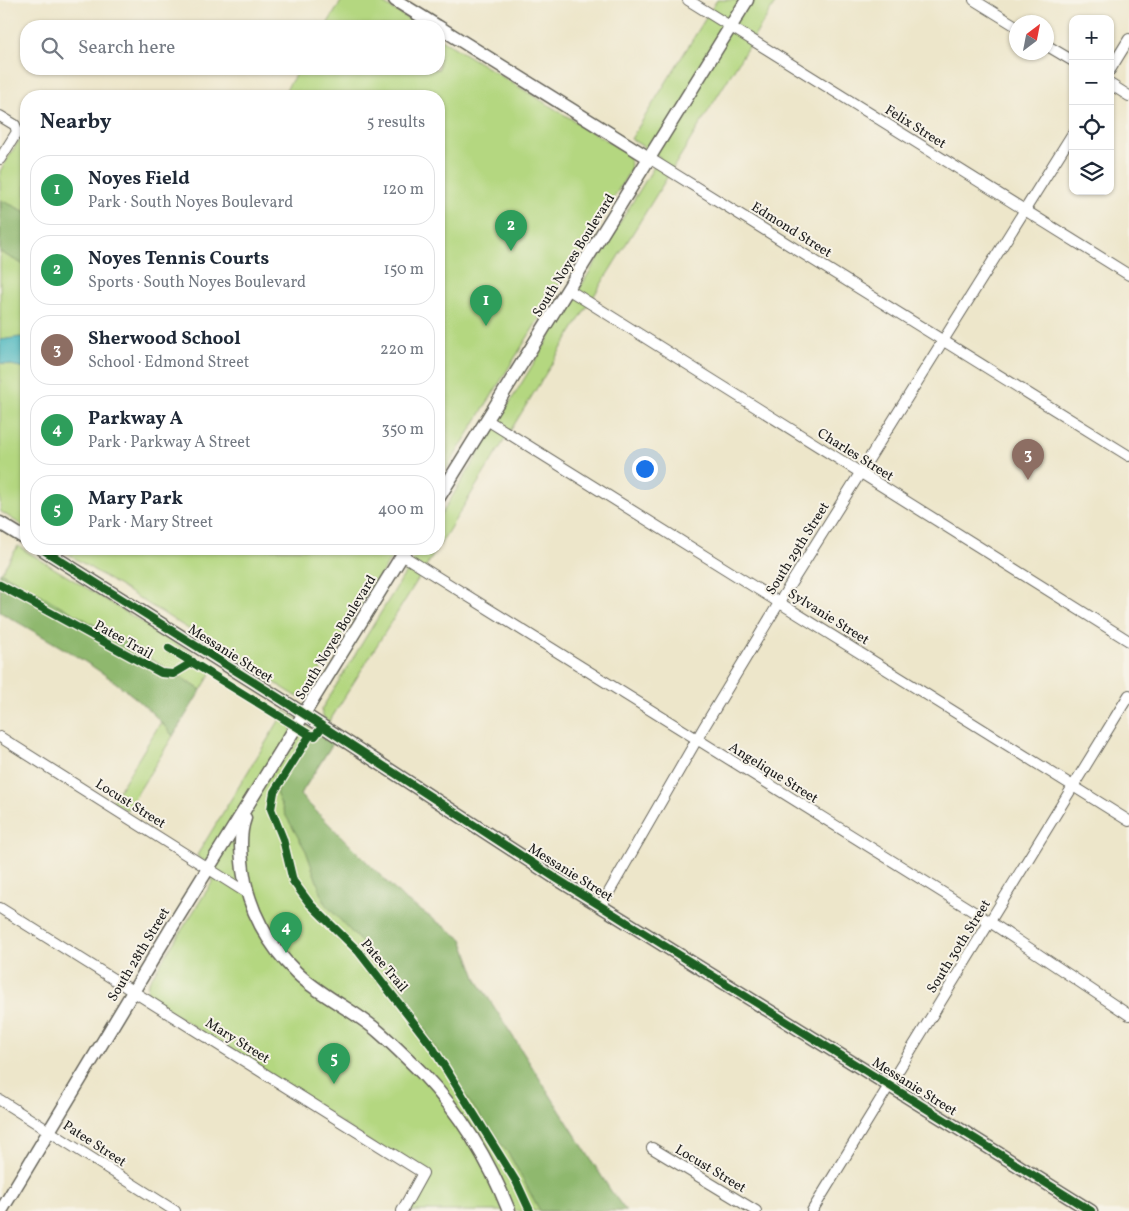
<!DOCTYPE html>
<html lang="en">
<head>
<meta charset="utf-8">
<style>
  :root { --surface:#fff; --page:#f2f2f3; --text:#1f2937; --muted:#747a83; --line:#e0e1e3; --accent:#1f6fb2 }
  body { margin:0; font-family:Vollkorn,serif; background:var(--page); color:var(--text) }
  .controls { position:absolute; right:15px; top:15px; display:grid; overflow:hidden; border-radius:10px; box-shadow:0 1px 4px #0004 }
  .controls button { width:45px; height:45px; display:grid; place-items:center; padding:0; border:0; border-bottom:1px solid var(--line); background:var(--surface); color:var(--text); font:25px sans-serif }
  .compass { position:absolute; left:1009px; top:15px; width:45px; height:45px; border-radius:50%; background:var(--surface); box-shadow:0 1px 4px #0004; rotate:32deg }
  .you { position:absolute; left:644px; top:468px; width:18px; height:18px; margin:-12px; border:4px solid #fff; border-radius:50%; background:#1a73e8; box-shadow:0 0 0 8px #1a73e833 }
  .badge { display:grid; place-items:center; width:32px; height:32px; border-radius:50%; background:var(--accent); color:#fff; font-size:16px; font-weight:700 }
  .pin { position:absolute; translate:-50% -41px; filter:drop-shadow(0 1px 2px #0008) }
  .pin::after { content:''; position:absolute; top:26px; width:18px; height:15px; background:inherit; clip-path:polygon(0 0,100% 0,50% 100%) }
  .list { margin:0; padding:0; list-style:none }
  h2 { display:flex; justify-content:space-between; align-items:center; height:65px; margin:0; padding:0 20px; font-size:21px }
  h2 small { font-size:16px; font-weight:400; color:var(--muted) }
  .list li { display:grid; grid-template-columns:32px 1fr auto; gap:15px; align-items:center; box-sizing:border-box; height:70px; margin:0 10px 10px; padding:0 10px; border:1px solid var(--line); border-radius:20px }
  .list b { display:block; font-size:19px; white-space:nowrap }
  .list p { margin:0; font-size:16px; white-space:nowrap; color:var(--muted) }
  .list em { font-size:16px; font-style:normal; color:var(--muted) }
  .icon { flex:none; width:28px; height:28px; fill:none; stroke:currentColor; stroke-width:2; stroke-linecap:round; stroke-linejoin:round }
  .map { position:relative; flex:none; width:1129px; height:1211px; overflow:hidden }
  .search { position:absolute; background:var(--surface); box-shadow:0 1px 4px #0004; left:20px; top:20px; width:425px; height:55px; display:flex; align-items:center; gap:12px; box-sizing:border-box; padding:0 18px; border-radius:20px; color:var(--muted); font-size:19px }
  .panel { position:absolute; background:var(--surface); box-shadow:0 1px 4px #0004; left:20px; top:90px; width:425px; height:465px; border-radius:20px }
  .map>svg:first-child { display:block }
  .green { fill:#b4d780; stroke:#687a4e }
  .forest { fill:#8fb86e; stroke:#566a45 }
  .water { fill:#46b5bd; stroke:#31686c }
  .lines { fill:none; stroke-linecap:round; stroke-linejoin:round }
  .minor-casing { stroke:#656359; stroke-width:12 }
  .tertiary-casing { stroke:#656359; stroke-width:15 }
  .minor { stroke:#fff; stroke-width:10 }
  .tertiary { stroke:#fff; stroke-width:12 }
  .cycleway-casing { stroke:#f7f3e8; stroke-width:11 }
  .cycleway { stroke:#1b5e20; stroke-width:8 }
  .labels { text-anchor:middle; stroke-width:4; stroke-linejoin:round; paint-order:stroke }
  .street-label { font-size:14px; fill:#1c1c1c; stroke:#f7f3e8 }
</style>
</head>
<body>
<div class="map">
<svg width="1129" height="1211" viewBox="0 0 1129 1211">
  <rect width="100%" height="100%" fill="#f7f3e8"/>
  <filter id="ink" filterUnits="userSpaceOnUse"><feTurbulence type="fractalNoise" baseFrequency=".02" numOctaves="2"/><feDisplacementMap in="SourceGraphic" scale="10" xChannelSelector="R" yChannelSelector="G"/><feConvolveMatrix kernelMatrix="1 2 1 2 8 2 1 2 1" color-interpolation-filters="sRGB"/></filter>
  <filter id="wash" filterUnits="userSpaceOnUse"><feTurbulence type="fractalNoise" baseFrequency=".0096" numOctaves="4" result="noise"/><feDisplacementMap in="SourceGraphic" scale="20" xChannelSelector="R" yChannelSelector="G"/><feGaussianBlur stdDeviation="1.12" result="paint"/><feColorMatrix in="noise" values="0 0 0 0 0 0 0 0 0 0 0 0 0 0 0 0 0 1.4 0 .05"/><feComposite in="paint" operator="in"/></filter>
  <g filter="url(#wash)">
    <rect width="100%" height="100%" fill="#ede6ca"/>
    <g class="green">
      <path d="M342,0H378L420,26H326Z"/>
      <path d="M717,0H777L439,546V518L660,157L631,139Z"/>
      <path d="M439,38L622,150C630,157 632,161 630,171L439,481V96H282L299,69H439Z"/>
      <path d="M26,129V528L0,511V171Z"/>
      <path d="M18,546L215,667L201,690L119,639L1,573Z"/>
      <path d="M60,549H397L303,697L296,696Z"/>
      <path d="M420,549H437L329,722L324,718L321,710Z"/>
      <path d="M285,711L333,743L300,795L575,1211H409L424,1186L425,1178L158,1003L147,991L148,983L213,881L197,855Z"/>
      <path d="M161,722L173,736L127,810L112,802Z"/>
    </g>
    <g class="forest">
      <path d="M1,200L26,212V266L0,252Z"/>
      <path d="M0,572L119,639L201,690L173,736C129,681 60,647 0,612Z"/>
      <path d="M319,734L333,743L300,795L404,899L462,939L477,980L611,1191L626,1211H540L510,1156L457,1085L394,977L325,904L306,851L286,816L276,793L299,745Z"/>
    </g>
    <path class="water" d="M20,337L26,338V368L0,363V340Z"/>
  </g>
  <g filter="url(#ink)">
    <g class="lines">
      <g class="minor-casing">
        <g id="minor">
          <path d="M688,0L1129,275"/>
          <path d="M974,0L1016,26"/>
          <path d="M1046,45L1073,61"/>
          <path d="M1110,70L1129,39"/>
          <path d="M1110,84L1129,96"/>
          <path d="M0,116L15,125L17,132L0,159"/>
          <path d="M649,158L1129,456"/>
          <path d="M569,290L1129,641"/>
          <path d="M487,420L1129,821"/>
          <path d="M402,555L990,922L1129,1015"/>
          <path d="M0,737L247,893"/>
          <path d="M601,906L704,727L785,593L1073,133"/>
          <path d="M0,908L423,1173L402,1211"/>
          <path d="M0,1100L175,1211"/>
          <path d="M652,1148L756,1211"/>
          <path d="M812,1211L1129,695"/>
        </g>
      </g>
      <g class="tertiary-casing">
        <g id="tertiary">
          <path d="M395,0L437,26"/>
          <path d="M439,27L649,158"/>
          <path d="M439,497L747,0"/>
          <path d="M0,523L26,539"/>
          <path d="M42,549L290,705L554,877L1091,1211"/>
          <path d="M245,818C239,834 241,853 243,870C248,909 268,945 296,972C320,996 354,1010 379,1032C394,1045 409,1060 423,1074C461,1114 489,1160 509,1211"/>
          <path d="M1,1211L175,922L406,549"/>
        </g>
      </g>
      <use href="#minor" class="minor"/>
      <use href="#tertiary" class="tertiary"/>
      <g class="cycleway-casing">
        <g id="cycleway">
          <path d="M42,549L290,705L554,877L1091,1211"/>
          <path d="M0,585L161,673L173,674L193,662"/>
          <path d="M169,648L310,735"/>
          <path d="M322,727L315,736L310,735L274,792L271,809L283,839L293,881L310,904L359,952L431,1045L517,1183L530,1211"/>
        </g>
      </g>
      <use href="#cycleway" class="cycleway"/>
    </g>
  </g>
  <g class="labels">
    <g class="street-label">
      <text transform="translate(916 126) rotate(32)" y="5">Felix Street</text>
      <text transform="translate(792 229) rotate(32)" y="5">Edmond Street</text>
      <text transform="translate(573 255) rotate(-58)" y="5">South Noyes Boulevard</text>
      <text transform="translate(856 454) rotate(32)" y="5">Charles Street</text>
      <text transform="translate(797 548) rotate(-58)" y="5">South 29th Street</text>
      <text transform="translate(829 616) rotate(32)" y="5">Sylvanie Street</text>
      <text transform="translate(335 637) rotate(-59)" y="5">South Noyes Boulevard</text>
      <text transform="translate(124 639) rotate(29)" y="5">Patee Trail</text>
      <text transform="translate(231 653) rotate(32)" y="5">Messanie Street</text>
      <text transform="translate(774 772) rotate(32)" y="5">Angelique Street</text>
      <text transform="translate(131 803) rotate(32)" y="5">Locust Street</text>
      <text transform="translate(571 872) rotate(32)" y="5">Messanie Street</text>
      <text transform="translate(958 946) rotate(-58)" y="5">South 30th Street</text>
      <text transform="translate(138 954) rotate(-59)" y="5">South 28th Street</text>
      <text transform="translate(385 965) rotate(50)" y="5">Patee Trail</text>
      <text transform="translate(238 1040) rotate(32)" y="5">Mary Street</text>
      <text transform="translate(915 1086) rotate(32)" y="5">Messanie Street</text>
      <text transform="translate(95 1143) rotate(33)" y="5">Patee Street</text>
      <text transform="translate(711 1168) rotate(31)" y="5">Locust Street</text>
    </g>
  </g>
</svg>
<div class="controls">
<button>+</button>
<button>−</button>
<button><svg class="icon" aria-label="locate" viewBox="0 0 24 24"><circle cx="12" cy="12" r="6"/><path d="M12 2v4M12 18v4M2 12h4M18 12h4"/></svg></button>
<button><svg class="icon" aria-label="layers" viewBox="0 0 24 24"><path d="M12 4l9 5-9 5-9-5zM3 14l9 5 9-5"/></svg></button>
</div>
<svg class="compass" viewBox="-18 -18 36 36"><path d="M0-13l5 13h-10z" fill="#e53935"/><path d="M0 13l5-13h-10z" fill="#747a83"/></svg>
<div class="you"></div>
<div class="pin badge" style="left:486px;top:326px;background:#2e9e5b">1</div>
<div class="pin badge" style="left:511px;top:251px;background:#2e9e5b">2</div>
<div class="pin badge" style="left:1028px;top:480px;background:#8d6e63">3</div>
<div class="pin badge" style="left:286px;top:953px;background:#2e9e5b">4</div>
<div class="pin badge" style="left:334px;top:1084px;background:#2e9e5b">5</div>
<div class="search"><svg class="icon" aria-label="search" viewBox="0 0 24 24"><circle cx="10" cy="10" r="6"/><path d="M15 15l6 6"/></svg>Search here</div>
<section class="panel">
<h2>Nearby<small>5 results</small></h2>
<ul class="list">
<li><span class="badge" style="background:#2e9e5b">1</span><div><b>Noyes Field</b><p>Park · South Noyes Boulevard</p></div><em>120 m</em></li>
<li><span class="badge" style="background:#2e9e5b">2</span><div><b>Noyes Tennis Courts</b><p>Sports · South Noyes Boulevard</p></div><em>150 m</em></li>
<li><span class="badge" style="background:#8d6e63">3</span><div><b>Sherwood School</b><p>School · Edmond Street</p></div><em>220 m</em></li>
<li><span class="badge" style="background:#2e9e5b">4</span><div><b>Parkway A</b><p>Park · Parkway A Street</p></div><em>350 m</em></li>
<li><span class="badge" style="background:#2e9e5b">5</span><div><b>Mary Park</b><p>Park · Mary Street</p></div><em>400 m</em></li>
</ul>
</section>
</div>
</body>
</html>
